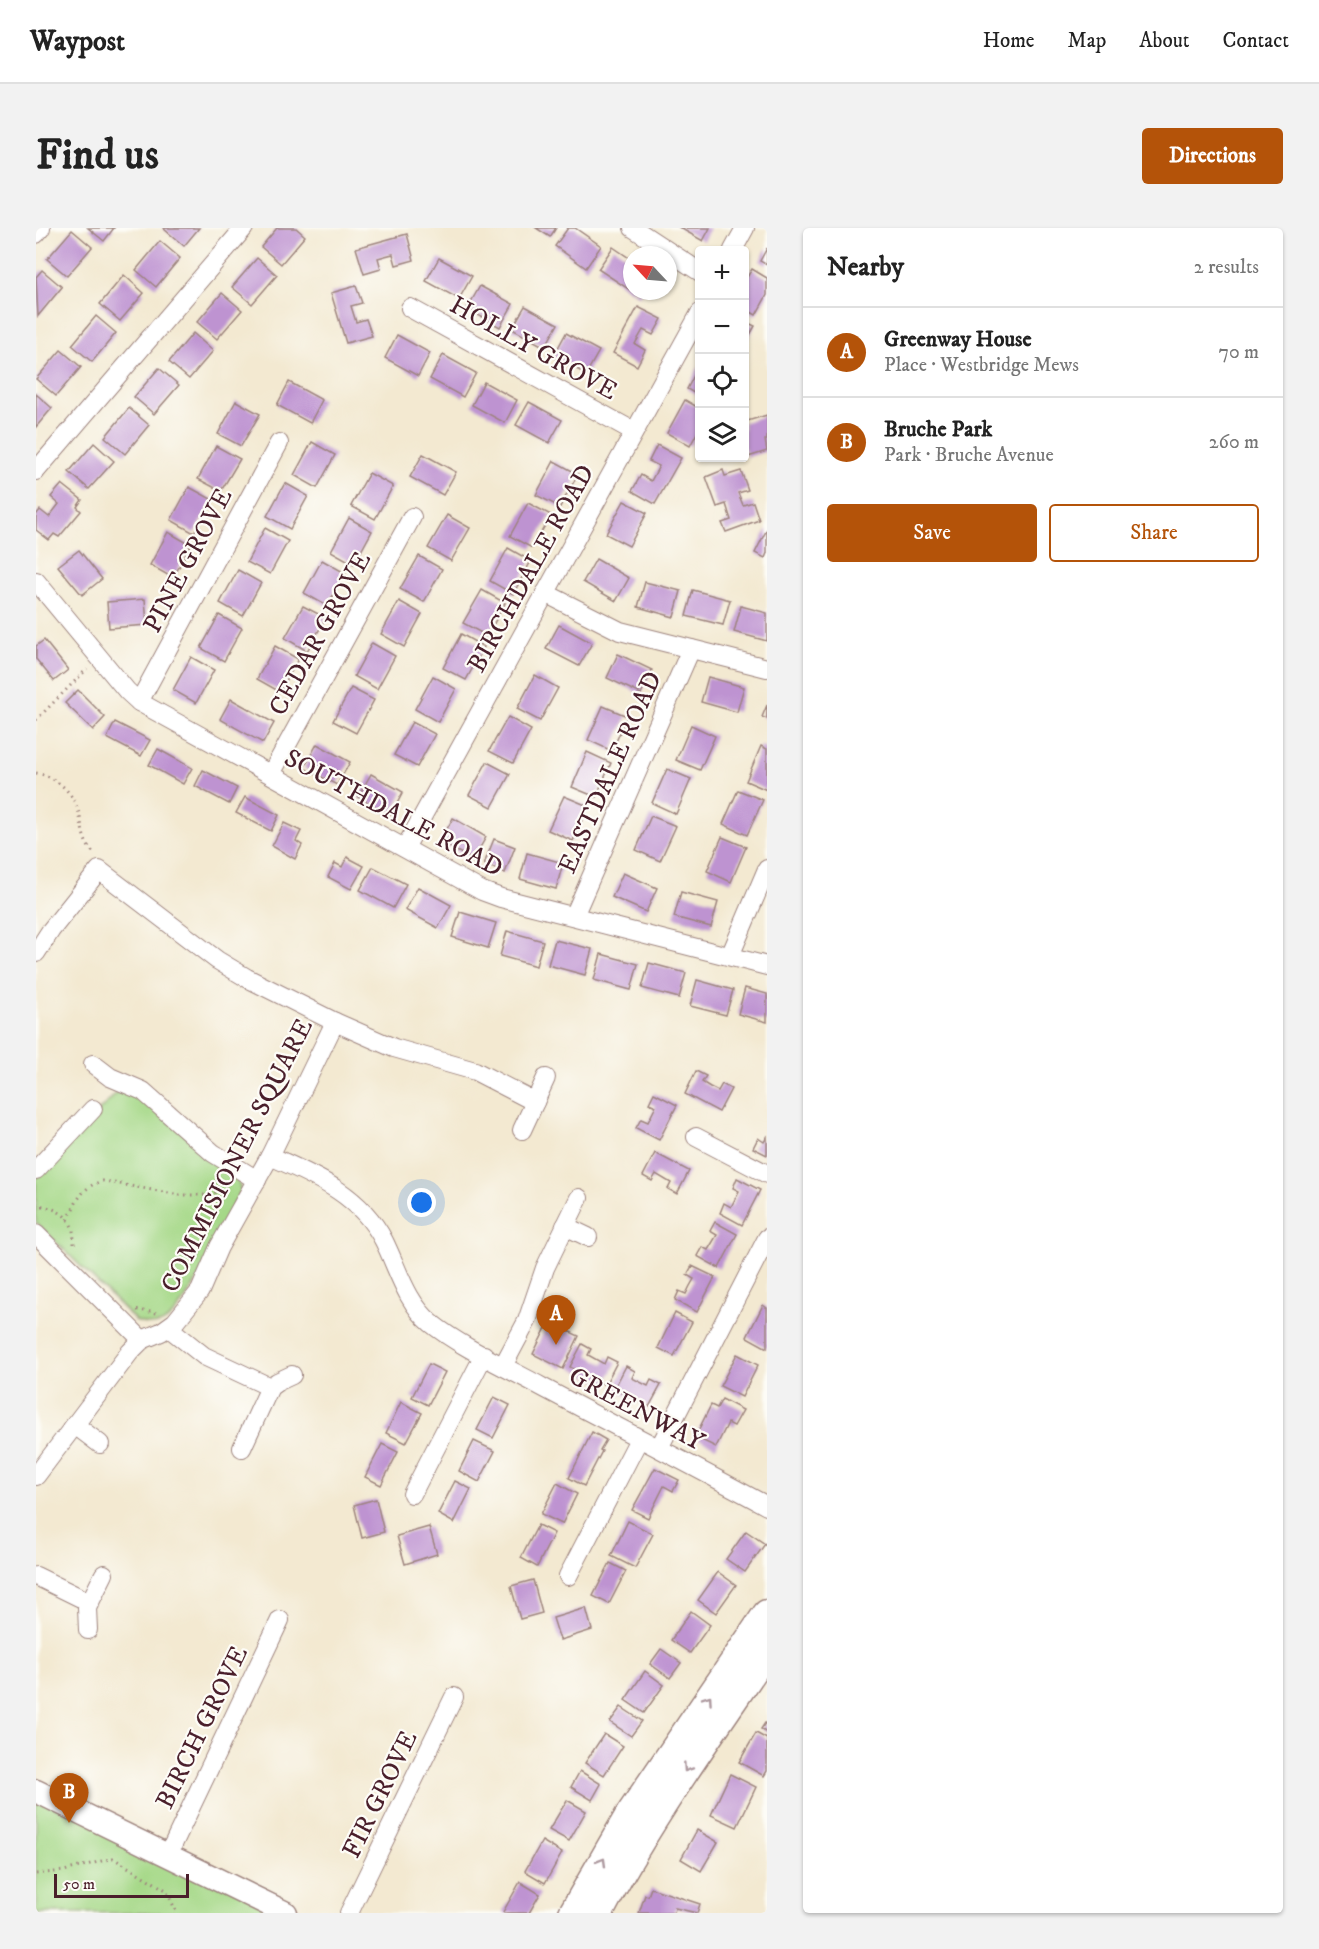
<!DOCTYPE html>
<html lang="en">
<head>
<meta charset="utf-8">
<style>
  :root { --surface:#fff; --page:#f2f2f2; --text:#222; --muted:#767676; --line:#e0e0e0; --accent:#b45309 }
  body { margin:0; font-family:"IM FELL DW Pica",serif; background:var(--page); color:var(--text) }
  .controls { position:absolute; right:18px; top:18px; display:grid; overflow:hidden; border-radius:6px; box-shadow:0 2px 4px #0004 }
  .controls button { width:54px; height:54px; display:grid; place-items:center; padding:0; border:0; border-bottom:2px solid var(--line); background:var(--surface); color:var(--text); font:30px sans-serif }
  .compass { position:absolute; left:587px; top:18px; width:54px; height:54px; border-radius:50%; background:var(--surface); box-shadow:0 2px 4px #0004; rotate:296deg }
  .scale { position:absolute; left:18px; bottom:15px; width:135px; box-sizing:border-box; padding-left:6px; border:3px solid #4a1f2b; border-top:0; font-size:16px; line-height:21px; white-space:nowrap; color:#4a1f2b; -webkit-text-stroke:4px #fdfcf7; paint-order:stroke }
  .you { position:absolute; left:386px; top:975px; width:21px; height:21px; margin:-15px; border:4px solid #fff; border-radius:50%; background:#1a73e8; box-shadow:0 0 0 9px #1a73e833 }
  .badge { display:grid; place-items:center; width:39px; height:39px; border-radius:50%; background:var(--accent); color:#fff; font-size:20px; font-weight:700 }
  .pin { position:absolute; translate:-50% -50px; filter:drop-shadow(0 2px 3px #0008) }
  .pin::after { content:''; position:absolute; top:32px; width:21px; height:18px; background:inherit; clip-path:polygon(0 0,100% 0,50% 100%) }
  .list { margin:0; padding:0; list-style:none }
  h2 { display:flex; justify-content:space-between; align-items:center; height:78px; margin:0; padding:0 24px; font-size:26px }
  h2 small { font-size:20px; font-weight:400; color:var(--muted) }
  .list li { display:grid; grid-template-columns:39px 1fr auto; gap:18px; align-items:center; box-sizing:border-box; height:90px; padding:0 24px; border-top:2px solid var(--line) }
  .list b { display:block; font-size:22px; white-space:nowrap }
  .list p { margin:0; font-size:20px; white-space:nowrap; color:var(--muted) }
  .list em { font-size:20px; font-style:normal; color:var(--muted) }
  .actions { display:flex; gap:12px; padding:18px 24px }
  .actions a { flex:1; padding:14px 0; border:2px solid var(--accent); border-radius:6px; text-align:center; font-size:21px; color:var(--accent) }
  .actions .main { background:var(--accent); color:#fff }
  .icon { flex:none; width:33px; height:33px; fill:none; stroke:currentColor; stroke-width:2; stroke-linecap:round; stroke-linejoin:round }
  .map { position:relative; flex:none; width:731px; height:1685px; overflow:hidden; border-radius:6px }
  header { display:flex; align-items:center; gap:36px; box-sizing:border-box; height:84px; padding:0 30px; background:var(--surface); border-bottom:2px solid var(--line) }
  header strong { font-size:28px }
  nav { display:flex; gap:33px; margin-inline-start:auto; font-size:21px }
  .intro { display:flex; align-items:center; justify-content:space-between; box-sizing:border-box; height:144px; padding:0 36px }
  h1 { margin:0; font-size:42px }
  .button { padding:15px 27px; border-radius:6px; background:var(--accent); color:#fff; font-size:21px; font-weight:700 }
  main { display:flex; gap:36px; padding:0 36px }
  aside { flex:1; background:var(--surface); border-radius:6px; box-shadow:0 2px 4px #0004 }
  .map>svg:first-child { display:block }
  .green { fill:#a5d887; stroke:#787c59; stroke-width:1.5 }
  .building { fill:#be93d1 }
  .lines { fill:none; stroke-linecap:round; stroke-linejoin:round }
  .minor-casing { stroke:#9e847e; stroke-width:20 }
  .tertiary-casing { stroke:#9e847e; stroke-width:25 }
  .primary-casing { stroke:#9e847e; stroke-width:31 }
  .path { stroke:#9e847e; stroke-width:3; stroke-dasharray:1.5 4.5; stroke-linecap:butt }
  .minor { stroke:#fff; stroke-width:18 }
  .tertiary { stroke:#fff; stroke-width:22 }
  .primary { stroke:#fff; stroke-width:28 }
  .oneway { stroke:#ae9aa0 }
  .labels { text-anchor:middle; stroke-width:4.5; stroke-linejoin:round; paint-order:stroke }
  .street-label { font-size:26px; fill:#4a1f2b; stroke:#fdfcf7 }
</style>
</head>
<body>
<header>
<strong>Waypost</strong>
<nav><a>Home</a><a>Map</a><a>About</a><a>Contact</a></nav>
</header>
<div class="intro"><h1>Find us</h1><a class="button">Directions</a></div>
<main>
<div class="map">
<svg width="731" height="1685" viewBox="0 0 731 1685">
  <rect width="100%" height="100%" fill="#fdfcf7"/>
  <filter id="ink" filterUnits="userSpaceOnUse"><feTurbulence type="fractalNoise" baseFrequency=".0167" numOctaves="2"/><feDisplacementMap in="SourceGraphic" scale="12" xChannelSelector="R" yChannelSelector="G"/><feConvolveMatrix kernelMatrix="1 2 1 2 8 2 1 2 1" color-interpolation-filters="sRGB"/></filter>
  <filter id="wash" filterUnits="userSpaceOnUse"><feTurbulence type="fractalNoise" baseFrequency=".008" numOctaves="4" result="noise"/><feDisplacementMap in="SourceGraphic" scale="24" xChannelSelector="R" yChannelSelector="G"/><feGaussianBlur stdDeviation="1.35" result="paint"/><feColorMatrix in="noise" values="0 0 0 0 0 0 0 0 0 0 0 0 0 0 0 0 0 1.4 0 .05"/><feComposite in="paint" operator="in"/></filter>
  <g filter="url(#wash)">
    <rect width="100%" height="100%" fill="#f3e9d1"/>
    <g class="green">
      <path d="M84,862L99,865L201,950L205,962C187,998 160,1067 131,1092C122,1099 109,1097 100,1093L0,994V951L20,931L45,900Z"/>
      <path d="M0,1563L250,1685H0Z"/>
    </g>
    <g id="blocks">
      <g class="building">
        <path d="M52,0H78L68,13Z"/>
        <path d="M129,0H163L148,18L128,1Z"/>
        <path d="M241,0H260L269,8L245,36L225,19Z"/>
        <path d="M500,0H520L514,9Z"/>
        <path d="M532,0H539L565,18L550,40L519,18Z"/>
        <path d="M644,0H674L667,13Z"/>
        <path d="M36,2L56,19L31,48L11,31Z"/>
        <path d="M371,6L378,32L360,37L357,26L349,28L342,30L345,41L328,46L320,20Z"/>
        <path d="M124,13L144,30L120,59L100,42Z"/>
        <path d="M577,19L596,32V63H606L603,68L562,41Z"/>
        <path d="M731,20V37L724,33Z"/>
        <path d="M221,30L241,47L216,76L196,59Z"/>
        <path d="M403,30L436,48L423,71L390,53Z"/>
        <path d="M716,41L731,50V67L720,87L708,80V54Z"/>
        <path d="M6,42L26,59L2,88L0,49Z"/>
        <path d="M88,47L108,65L84,93L64,76Z"/>
        <path d="M320,58L326,75L315,78L320,94L330,91L336,108L310,115L295,65Z"/>
        <path d="M444,58L477,76L464,99L431,81Z"/>
        <path d="M186,65L206,82L181,111L161,94Z"/>
        <path d="M489,78L522,96L509,119L476,101Z"/>
        <path d="M602,79L626,91L617,107L607,102L599,116L609,122L601,138L577,125Z"/>
        <path d="M60,88L80,105L56,134L36,117Z"/>
        <path d="M708,93L719,98L708,117Z"/>
        <path d="M157,105L177,123L153,151L133,134Z"/>
        <path d="M530,105L563,123L550,146L517,129Z"/>
        <path d="M361,107L394,125L382,148L349,130Z"/>
        <path d="M25,122L45,139L20,168L0,151Z"/>
        <path d="M407,127L440,145L427,169L394,151Z"/>
        <path d="M663,138V168L651,161Z"/>
        <path d="M123,140L143,157L118,186L98,169Z"/>
        <path d="M253,154L286,172L274,195L241,177Z"/>
        <path d="M448,154L481,172L469,195L436,177Z"/>
        <path d="M0,166L16,180L0,199Z"/>
        <path d="M649,172L663,180V201L654,218L631,205Z"/>
        <path d="M200,173L224,186L205,218L182,206Z"/>
        <path d="M493,174L526,192L513,215L480,197Z"/>
        <path d="M93,180L113,197L89,226L69,209Z"/>
        <path d="M731,187V212H729L731,223L712,229L708,219V194Z"/>
        <path d="M276,214L299,227L281,260L258,247Z"/>
        <path d="M58,215L78,233L53,261L33,244Z"/>
        <path d="M621,217L645,230L619,276L596,263L605,247L615,253L623,238L613,233Z"/>
        <path d="M180,218L204,231L185,263L162,251Z"/>
        <path d="M387,226L420,244L407,267L374,249Z"/>
        <path d="M518,233L542,246L524,279L500,267Z"/>
        <path d="M687,242L689,248L705,243L712,262L702,265L707,277L717,274L723,292L690,304L686,295L695,292L690,276L681,279L670,249Z"/>
        <path d="M333,245L357,258L339,291L315,278Z"/>
        <path d="M249,255L272,268L254,301L231,288Z"/>
        <path d="M26,256L46,272L41,279L45,283L23,309L18,306L13,312L0,302V287L4,282L13,289L23,276L15,269Z"/>
        <path d="M153,259L177,272L158,305L135,292Z"/>
        <path d="M588,273L611,285L593,318L570,306Z"/>
        <path d="M492,275L515,287L496,320L474,308Z"/>
        <path d="M411,287L434,300L415,333L392,320Z"/>
        <path d="M313,290L336,303L318,336L295,323Z"/>
        <path d="M229,300L252,313L234,346L211,334Z"/>
        <path d="M731,301V325L729,330L719,325Z"/>
        <path d="M132,304L155,317L137,350L114,337Z"/>
        <path d="M472,320L495,333L477,366L454,353Z"/>
        <path d="M43,322L66,351L46,367L22,338Z"/>
        <path d="M383,328L406,341L388,374L364,361Z"/>
        <path d="M560,331L593,350L580,373L547,354Z"/>
        <path d="M286,332L309,345L291,378L268,365Z"/>
        <path d="M202,342L225,355L207,388L184,375Z"/>
        <path d="M609,354L645,363L638,389L602,379Z"/>
        <path d="M446,362L469,375L451,408L427,395Z"/>
        <path d="M657,362L694,372L687,397L650,388Z"/>
        <path d="M109,371L111,397L73,400L71,374Z"/>
        <path d="M363,373L386,386L368,419L345,406Z"/>
        <path d="M267,378L290,390L271,423L249,410Z"/>
        <path d="M705,378L731,385V413L698,404Z"/>
        <path d="M183,387L206,400L188,433L165,420Z"/>
        <path d="M523,397L556,415L543,438L510,421Z"/>
        <path d="M425,406L448,419L430,452L407,440Z"/>
        <path d="M8,412L32,442L18,453L0,431V418Z"/>
        <path d="M336,415L359,428L341,461L318,448Z"/>
        <path d="M239,418L262,431L244,464L221,451Z"/>
        <path d="M582,426L616,442L605,466L571,450Z"/>
        <path d="M155,429L178,442L160,475L137,462Z"/>
        <path d="M499,447L522,460L504,493L481,481Z"/>
        <path d="M397,448L420,461L402,494L379,481Z"/>
        <path d="M672,449L708,459L701,484L665,474Z"/>
        <path d="M315,460L338,472L320,505L297,493Z"/>
        <path d="M42,462L69,489L57,502L29,475Z"/>
        <path d="M195,471L238,495L227,515L184,491Z"/>
        <path d="M731,477V491L726,489Z"/>
        <path d="M567,478L591,488L576,523L552,512Z"/>
        <path d="M472,489L495,502L477,535L453,523Z"/>
        <path d="M79,494L114,512L105,528L71,510Z"/>
        <path d="M376,494L399,506L381,539L358,527Z"/>
        <path d="M655,497L679,508L664,542L640,532Z"/>
        <path d="M281,516L314,534L301,557L268,540Z"/>
        <path d="M725,518L731,521V562L710,553Z"/>
        <path d="M122,521L156,540L147,556L113,537Z"/>
        <path d="M551,524L575,535L560,569L536,559Z"/>
        <path d="M451,534L474,546L456,579L433,567Z"/>
        <path d="M631,541L655,551L640,586L616,575Z"/>
        <path d="M167,542L201,560L193,576L159,558Z"/>
        <path d="M335,546L367,564L355,587L322,569Z"/>
        <path d="M702,562L727,572L711,607L687,596Z"/>
        <path d="M528,568L552,578L537,613L512,602Z"/>
        <path d="M209,569L243,587L235,603L200,585Z"/>
        <path d="M615,588L640,598L624,633L600,622Z"/>
        <path d="M417,590L450,609L437,632L404,614Z"/>
        <path d="M248,595L265,603L260,613L266,617L259,631L236,618Z"/>
        <path d="M686,609L710,619L695,654L671,643Z"/>
        <path d="M458,611L479,619L469,645L448,636Z"/>
        <path d="M491,625L527,635L520,661L484,651Z"/>
        <path d="M311,629L328,638L315,661L292,649L299,635L306,639Z"/>
        <path d="M337,639L370,656L357,680L324,662Z"/>
        <path d="M587,645L621,660L610,684L576,669Z"/>
        <path d="M382,659L415,677L402,700L369,682Z"/>
        <path d="M645,664L682,674L675,699L638,689Z"/>
        <path d="M424,684L460,695L452,720L416,709Z"/>
        <path d="M471,703L507,713L500,738L464,728Z"/>
        <path d="M519,712L556,721L549,747L512,737Z"/>
        <path d="M565,726L602,736L595,762L558,752Z"/>
        <path d="M613,735L650,745L643,770L606,760Z"/>
        <path d="M661,752L697,762L690,787L654,778Z"/>
        <path d="M709,760L731,766V794L702,786Z"/>
        <path d="M660,843L670,848L666,854L674,859L682,863L686,856L695,861L683,884L649,866Z"/>
        <path d="M618,865L641,877L623,912L600,900L605,891L612,894L620,878L613,875Z"/>
        <path d="M731,909V927L717,920L722,910L728,914Z"/>
        <path d="M619,925L653,943L641,966L632,961L635,955L620,946L616,953L607,948Z"/>
        <path d="M701,950L724,962L706,997L684,985L688,975L695,979L703,963L697,960Z"/>
        <path d="M679,994L701,1006L683,1040L661,1028L666,1019L672,1022L681,1007L674,1003Z"/>
        <path d="M656,1038L679,1049L661,1084L639,1072L643,1063L650,1066L654,1058L658,1051L651,1047Z"/>
        <path d="M727,1077L731,1080V1120L711,1109Z"/>
        <path d="M519,1082L538,1091L532,1103L543,1108L527,1141L497,1126Z"/>
        <path d="M639,1085L656,1094L638,1128L622,1120Z"/>
        <path d="M546,1116L555,1121L552,1127L568,1136L571,1129L581,1134L569,1157L534,1139Z"/>
        <path d="M701,1126L722,1137L706,1169L684,1158Z"/>
        <path d="M393,1136L409,1144L392,1177L376,1169Z"/>
        <path d="M590,1138L599,1143L596,1150L612,1158L615,1152L625,1157L613,1179L578,1161Z"/>
        <path d="M458,1169L474,1177L457,1210L441,1202Z"/>
        <path d="M686,1171L707,1182L698,1198L692,1195L680,1219L659,1209L675,1177L681,1180Z"/>
        <path d="M365,1174L386,1185L370,1215L350,1205Z"/>
        <path d="M556,1204L570,1212L564,1222L566,1223L548,1258L533,1250Z"/>
        <path d="M438,1213L459,1223L443,1254L423,1243Z"/>
        <path d="M346,1216L362,1224L345,1257L329,1249Z"/>
        <path d="M619,1240L643,1252L637,1263L628,1258L612,1290L596,1282Z"/>
        <path d="M419,1253L435,1261L418,1295L402,1286Z"/>
        <path d="M521,1255L541,1266L526,1296L505,1286Z"/>
        <path d="M340,1271L348,1304L326,1310L318,1277Z"/>
        <path d="M592,1293L617,1306L599,1340L575,1328Z"/>
        <path d="M502,1297L518,1305L501,1339L485,1330Z"/>
        <path d="M393,1299L401,1326L369,1336L361,1308Z"/>
        <path d="M710,1303L729,1316L709,1344L690,1331Z"/>
        <path d="M574,1335L590,1343L573,1376L557,1368Z"/>
        <path d="M682,1344L700,1357L680,1385L662,1372Z"/>
        <path d="M497,1352L506,1385L484,1391L475,1358Z"/>
        <path d="M550,1380L556,1402L524,1412L517,1390Z"/>
        <path d="M655,1383L674,1397L654,1425L635,1412Z"/>
        <path d="M625,1421L645,1435L634,1450L614,1436Z"/>
        <path d="M609,1443L628,1457L608,1485L589,1472Z"/>
        <path d="M585,1479L606,1493L595,1508L574,1494Z"/>
        <path d="M729,1495L731,1496V1505L725,1501Z"/>
        <path d="M720,1505L731,1511V1543L728,1548L703,1534Z"/>
        <path d="M568,1506L587,1518L568,1547L549,1535Z"/>
        <path d="M544,1543L565,1556L556,1572L535,1559Z"/>
        <path d="M694,1546L720,1559L701,1599L675,1587Z"/>
        <path d="M531,1572L550,1583L533,1613L513,1602Z"/>
        <path d="M661,1602L682,1614L665,1643L645,1631Z"/>
        <path d="M506,1613L526,1625L509,1655L489,1643Z"/>
        <path d="M484,1654L504,1666L493,1685H468L467,1684Z"/>
        <path d="M615,1660L664,1676L661,1685L639,1680L638,1685H603L609,1667L612,1668Z"/>
      </g>
    </g>
  </g>
  <g filter="url(#ink)">
    <use href="#blocks" fill-opacity="0" stroke="#9e847e" stroke-width="1.5"/>
    <g class="lines">
      <g class="minor-casing">
        <g id="minor">
          <path d="M597,0L664,44"/>
          <path d="M0,6L5,0"/>
          <path d="M697,22L709,0"/>
          <path d="M374,80L597,203"/>
          <path d="M0,243L208,0"/>
          <path d="M0,353L91,463L103,474L446,663L465,670L731,738"/>
          <path d="M509,365L584,403L731,440"/>
          <path d="M103,474L243,215"/>
          <path d="M235,546L376,289"/>
          <path d="M369,620L664,85"/>
          <path d="M538,688L655,421"/>
          <path d="M0,725L15,702L63,642L181,732L211,750L299,794L234,928L183,1019L164,1063L139,1094L125,1104L106,1112L94,1124L0,1248"/>
          <path d="M694,728L731,641"/>
          <path d="M299,794L358,820L439,843L499,874"/>
          <path d="M57,836L74,849L107,863L177,925L221,952"/>
          <path d="M486,902L510,850"/>
          <path d="M660,909L731,946"/>
          <path d="M234,928C279,948 324,966 348,1013C362,1041 370,1074 395,1095C426,1120 470,1139 506,1159C581,1199 656,1237 731,1278"/>
          <path d="M0,942L57,881"/>
          <path d="M529,998L552,1009"/>
          <path d="M0,1006L106,1112"/>
          <path d="M133,1100L168,1128L234,1159"/>
          <path d="M467,1138L491,1093L509,1040L543,970"/>
          <path d="M39,1197L64,1216"/>
          <path d="M206,1220L234,1159L241,1154L256,1147"/>
          <path d="M623,1220L731,1010"/>
          <path d="M376,1266L448,1127"/>
          <path d="M0,1348L53,1374"/>
          <path d="M532,1348L603,1211"/>
          <path d="M52,1402L51,1380L68,1346"/>
          <path d="M132,1627L244,1392"/>
          <path d="M313,1685L418,1469"/>
        </g>
      </g>
      <g class="tertiary-casing">
        <path id="tertiary" d="M0,1563L250,1685"/>
      </g>
      <g class="primary-casing">
        <g id="primary">
          <path d="M537,1685L593,1588L731,1386"/>
          <path d="M563,1685C611,1593 673,1508 731,1422"/>
        </g>
      </g>
      <g class="path">
        <path d="M0,492L51,441"/>
        <path d="M0,545C21,549 37,564 43,585C47,600 46,614 58,625"/>
        <path d="M0,977C14,978 31,985 36,999C38,1005 38,1012 38,1019"/>
        <path d="M32,992C40,974 46,958 67,953L144,967H174L194,957"/>
        <path d="M101,1082L121,1085"/>
        <path d="M0,1646L28,1643L77,1630L130,1662L141,1685"/>
      </g>
      <use href="#minor" class="minor"/>
      <use href="#tertiary" class="tertiary"/>
      <use href="#primary" class="primary"/>
    </g>
    <defs><path id="oneway-chevron" d="M-2-3.5L2.5 0L-2 3.5" fill="none" stroke-width="1.6" stroke-linecap="round" stroke-linejoin="round" transform="scale(1.5)"/></defs>
    <g class="oneway">
      <use href="#oneway-chevron" transform="translate(672 1471) rotate(-55)"/>
      <use href="#oneway-chevron" transform="translate(651 1540) rotate(124)"/>
      <use href="#oneway-chevron" transform="translate(566 1634) rotate(-60)"/>
    </g>
  </g>
  <g class="labels">
    <g class="street-label">
      <text transform="translate(498 119) rotate(29)" y="9">HOLLY GROVE</text>
      <text transform="translate(151 332) rotate(-62)" y="9">PINE GROVE</text>
      <text transform="translate(494 340) rotate(-61)" y="9">BIRCHDALE ROAD</text>
      <text transform="translate(283 405) rotate(-61)" y="9">CEDAR GROVE</text>
      <text transform="translate(573 544) rotate(-66)" y="9">EASTDALE ROAD</text>
      <text transform="translate(358 584) rotate(28)" y="9">SOUTHDALE ROAD</text>
      <text transform="translate(200 927) rotate(-63)" y="9">COMMISIONER SQUARE</text>
      <text transform="translate(601 1180) rotate(28)" y="9">GREENWAY</text>
      <text transform="translate(165 1499) rotate(-64)" y="9">BIRCH GROVE</text>
      <text transform="translate(343 1566) rotate(-64)" y="9">FIR GROVE</text>
    </g>
  </g>
</svg>
<div class="controls">
<button>+</button>
<button>−</button>
<button><svg class="icon" aria-label="locate" viewBox="0 0 24 24"><circle cx="12" cy="12" r="6"/><path d="M12 2v4M12 18v4M2 12h4M18 12h4"/></svg></button>
<button><svg class="icon" aria-label="layers" viewBox="0 0 24 24"><path d="M12 4l9 5-9 5-9-5zM3 14l9 5 9-5"/></svg></button>
</div>
<svg class="compass" viewBox="-18 -18 36 36"><path d="M0-13l5 13h-10z" fill="#e53935"/><path d="M0 13l5-13h-10z" fill="#767676"/></svg>
<div class="scale">50 m</div>
<div class="you"></div>
<div class="pin badge" style="left:520px;top:1117px">A</div>
<div class="pin badge" style="left:33px;top:1595px">B</div>
</div>
<aside>
<h2>Nearby<small>2 results</small></h2>
<ul class="list">
<li><span class="badge">A</span><div><b>Greenway House</b><p>Place · Westbridge Mews</p></div><em>70 m</em></li>
<li><span class="badge">B</span><div><b>Bruche Park</b><p>Park · Bruche Avenue</p></div><em>260 m</em></li>
</ul>
<div class="actions"><a class="main">Save</a><a>Share</a></div>
</aside>
</main>
</body>
</html>
